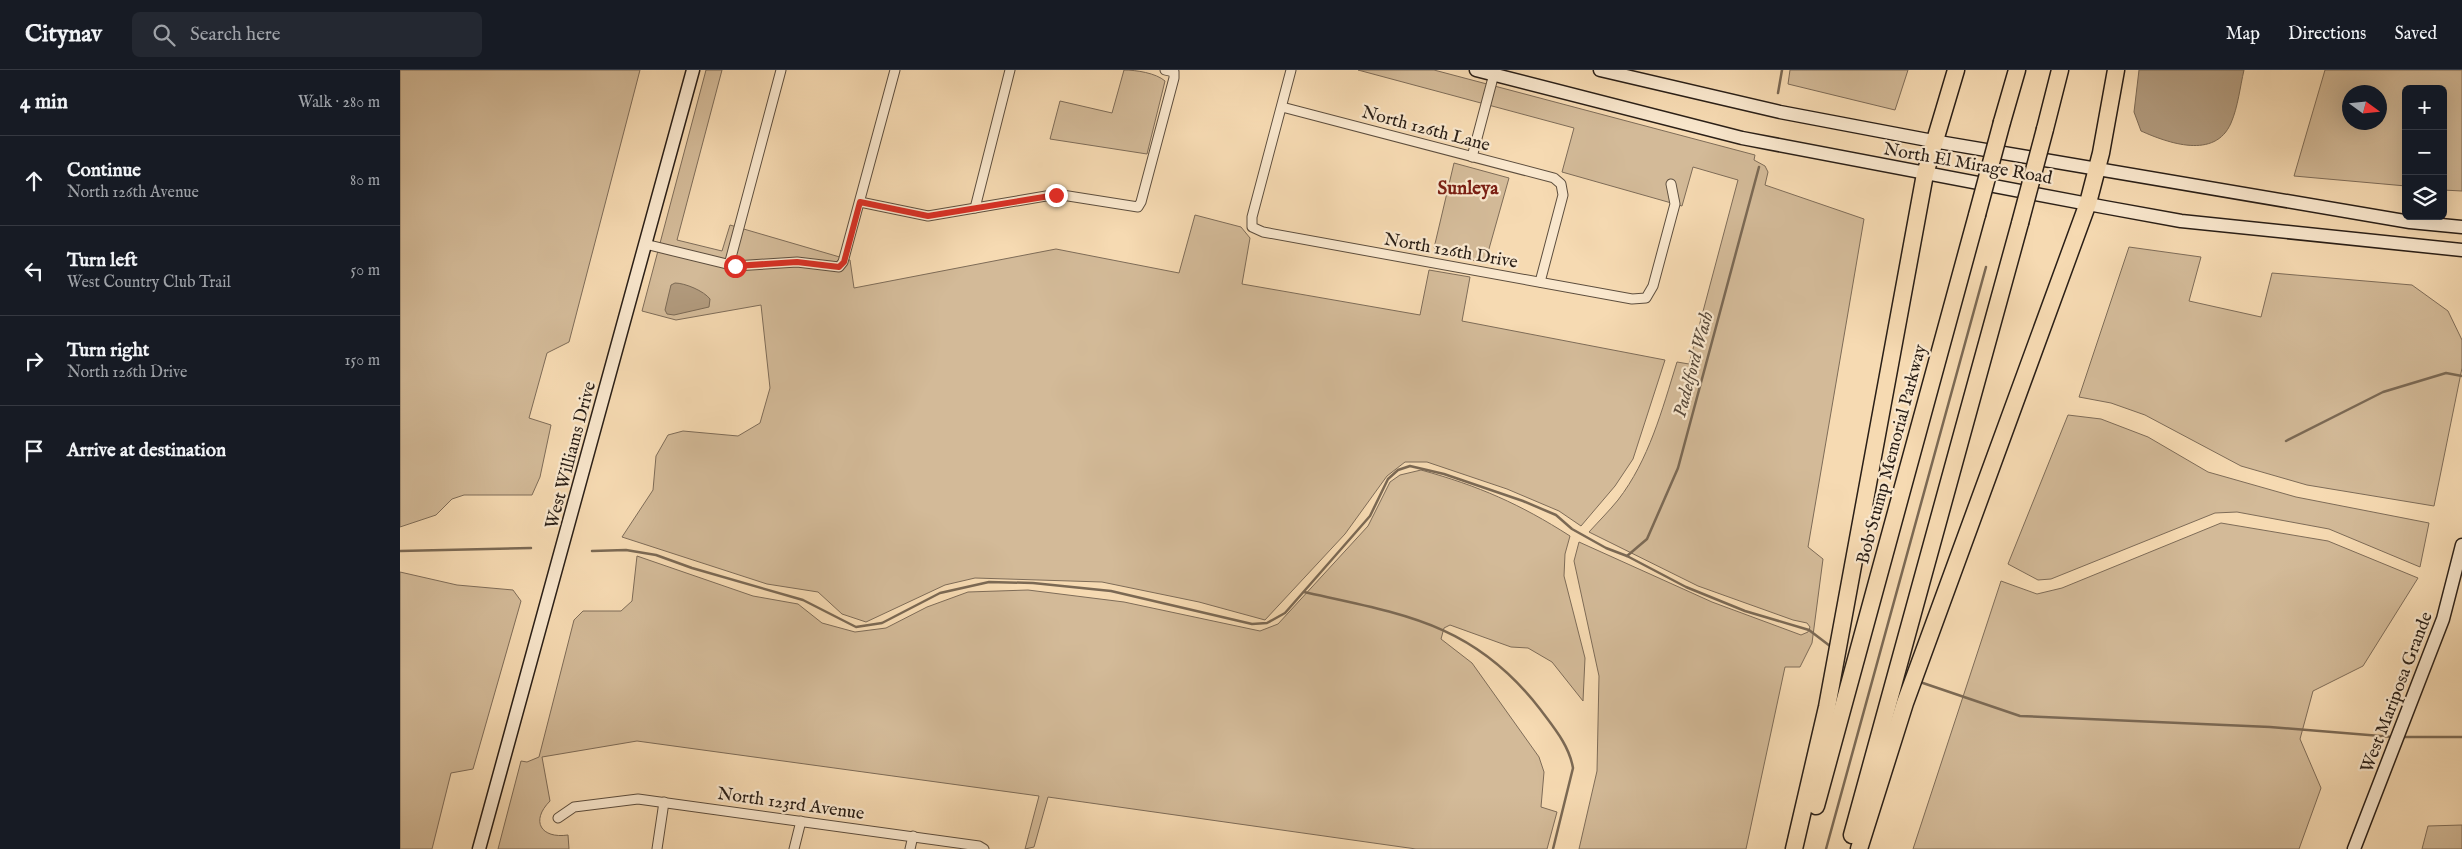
<!DOCTYPE html>
<html lang="en">
<head>
<meta charset="utf-8">
<style>
  :root { --surface:#171b24; --page:#242831; --text:#f1f3f6; --muted:#9ea1a6; --line:#363941 }
  body { margin:0; font-family:"IM FELL English",serif; background:var(--page); color:var(--text) }
  .controls { position:absolute; right:15px; top:15px; display:grid; overflow:hidden; border-radius:8px; box-shadow:0 5px 20px #0002 }
  .controls button { width:45px; height:45px; display:grid; place-items:center; padding:0; border:0; border-bottom:1px solid var(--line); background:var(--surface); color:var(--text); font:25px sans-serif }
  .compass { position:absolute; left:1942px; top:15px; width:45px; height:45px; border-radius:50%; background:var(--surface); box-shadow:0 5px 20px #0002; rotate:105deg }
  .stop { position:absolute; width:15px; height:15px; margin:-11px; border:4px solid #d93025; border-radius:50%; background:#fff }
  .stop.end { background:#d93025; border-color:#fff; box-shadow:0 1px 5px #0008 }
  .list { margin:0; padding:0; list-style:none }
  h2 { display:flex; justify-content:space-between; align-items:center; height:65px; margin:0; padding:0 20px; font-size:21px }
  h2 small { font-size:16px; font-weight:400; color:var(--muted) }
  .list li { display:grid; grid-template-columns:32px 1fr auto; gap:15px; align-items:center; box-sizing:border-box; height:90px; padding:0 20px; border-top:1px solid var(--line) }
  .list b { display:block; font-size:19px; white-space:nowrap }
  .list p { margin:0; font-size:16px; white-space:nowrap; color:var(--muted) }
  .list em { font-size:16px; font-style:normal; color:var(--muted) }
  .icon { flex:none; width:28px; height:28px; fill:none; stroke:currentColor; stroke-width:2; stroke-linecap:round; stroke-linejoin:round }
  .map { position:relative; flex:none; width:2062px; height:779px; overflow:hidden }
  header { display:flex; align-items:center; gap:30px; box-sizing:border-box; height:70px; padding:0 25px; background:var(--surface); border-bottom:1px solid var(--line) }
  header strong { font-size:24px }
  nav { display:flex; gap:28px; margin-inline-start:auto; font-size:18px }
  .search { width:350px; height:45px; background:var(--page); display:flex; align-items:center; gap:12px; box-sizing:border-box; padding:0 18px; border-radius:8px; color:var(--muted); font-size:19px }
  main { display:flex }
  aside { flex:1; background:var(--surface) }
  .map>svg:first-child { display:block }
  .green { fill:#d3ba98; stroke:#7e6c58; fill-rule:evenodd }
  .water { fill:#b19a7d; stroke:#7b6954 }
  .lines { fill:none; stroke-linecap:round; stroke-linejoin:round }
  .stream { stroke:#7b6954; stroke-width:2.5 }
  .minor-casing { stroke:#5d4e3e; stroke-width:11 }
  .secondary-casing { stroke:#2a1f17; stroke-width:15 }
  .motorway-casing { stroke:#2a1f17; stroke-width:19 }
  .minor { stroke:#f9e7cd; stroke-width:9 }
  .secondary { stroke:#f9e7cd; stroke-width:12 }
  .motorway { stroke:#f6dab2; stroke-width:16 }
  .motorway-bridge-casing { stroke:#2a1f17; stroke-width:19; stroke-linecap:butt }
  .motorway-bridge { stroke:#f6dab2; stroke-width:16 }
  .route { stroke:#d93025; stroke-width:6 }
  .labels { text-anchor:middle; stroke-width:4.5; stroke-linejoin:round; paint-order:stroke }
  .street-label { font-size:18px; fill:#2a1f17; stroke:#f9e7cd }
  .neighbourhood-label { font-size:19px; font-weight:bold; fill:#7a1f14; stroke:#f9e7cd }
  .water-label { font-size:19px; font-style:italic; fill:#594a3b; stroke:#f9e7cd }
</style>
</head>
<body>
<header>
<strong>Citynav</strong>
<div class="search"><svg class="icon" aria-label="search" viewBox="0 0 24 24"><circle cx="10" cy="10" r="6"/><path d="M15 15l6 6"/></svg>Search here</div>
<nav><a>Map</a><a>Directions</a><a>Saved</a></nav>
</header>
<main>
<aside>
<h2>4 min<small>Walk · 280 m</small></h2>
<ul class="list">
<li><svg class="icon" aria-label="ahead" viewBox="0 0 24 24"><path d="M12 20V5M6 11l6-6 6 6"/></svg><div><b>Continue</b><p>North 126th Avenue</p></div><em>80 m</em></li>
<li><svg class="icon" aria-label="left" viewBox="0 0 24 24"><path d="M17 20v-9H6M10 6l-5 5 5 5"/></svg><div><b>Turn left</b><p>West Country Club Trail</p></div><em>50 m</em></li>
<li><svg class="icon" aria-label="right" viewBox="0 0 24 24"><path d="M7 20v-9h11M14 6l5 5-5 5"/></svg><div><b>Turn right</b><p>North 126th Drive</p></div><em>150 m</em></li>
<li><svg class="icon" aria-label="arrive" viewBox="0 0 24 24"><path d="M6 21V4h12l-3 4 3 4H6"/></svg><div><b>Arrive at destination</b></div></li>
</ul>
</aside>
<div class="map">
<svg width="2062" height="779" viewBox="0 0 2062 779">
  <rect width="100%" height="100%" fill="#f6dab2"/>
  <filter id="stains"><feTurbulence type="fractalNoise" baseFrequency=".004" numOctaves="4"/><feColorMatrix values="0 0 0 0 .2 0 0 0 0 .09 0 0 0 0 .02 0 0 0 .5 -.17"/></filter>
  <radialGradient id="worn" r=".72"><stop offset=".6" stop-color="#630" stop-opacity="0"/><stop offset="1" stop-color="#630" stop-opacity=".3"/></radialGradient>
  <g class="green">
    <path d="M0,0H240L169,272L147,283L129,348L151,355L140,407L132,425H64L52,429L36,445L0,457Z"/>
    <path d="M306,0H322L277,170L322,181L330,155L450,190L454,218L656,179L779,203L795,145L841,157L850,168L842,214L1020,245L1029,200L1070,207L1062,251L1265,290L1233,389L1215,416L1181,456L1159,441L1107,419L1027,392H1005L987,406L945,464L865,550L799,532L702,512L575,508L545,515L466,552L442,544L418,522L367,514L222,467L253,420L256,386L268,365L283,361L338,366L360,353L370,318L361,235L276,250L242,241Z"/>
    <path d="M724,0C736,0 756,3 765,11L747,84L650,69L660,31L712,43Z"/>
    <path d="M958,0H1034L1355,85L1354,90L1365,96L1368,102L1365,115L1464,149L1408,477L1423,489L1412,573L1400,597H1385L1346,779H1179L1197,701L1199,606L1174,491L1179,472L1312,532L1401,565L1408,562L1410,557L1407,553L1393,550L1298,516L1189,462C1199,451 1209,441 1218,430C1249,390 1262,340 1277,292L1289,294L1338,110L1293,97L1282,136L1162,102L1174,58Z"/>
    <path d="M1390,0H1508L1495,40L1388,14Z"/>
    <path d="M1925,0H2062V121L2043,120V19H2006V116L1894,106ZM1950,22H1980V52H1950Z"/>
    <path d="M1054,93L1109,108L1085,193L1039,183L1034,178Z"/>
    <path d="M1729,177L1801,187L1789,231L1861,247L1872,203L2012,215L2048,241L2062,270V298L2034,436L1907,415L1841,396L1745,345L1711,333L1679,327Z"/>
    <path d="M1668,345L1701,349L1748,367L1808,402L1896,427L2029,453L2020,497L1929,459L1837,442L1815,443L1651,509L1638,510L1608,494Z"/>
    <path d="M1021,400C1079,416 1120,434 1170,466L1165,484L1164,506L1185,588L1183,631L1152,592L1128,578L1111,577L1050,555L1044,558L1041,569L1072,593L1139,687L1144,702L1141,737L1157,742L1147,779H1016L648,727L634,777L625,779L639,726L237,671L142,687L150,731C130,751 141,769 168,765L169,779H98L121,691L127,692L139,687L174,550L183,541H221L232,531L237,486L353,526L398,534L422,553L455,562L486,558L527,537L568,522L628,520L724,532L860,561L878,554L968,456L990,412L1000,405Z"/>
    <path d="M1821,453L1928,471L2018,508L1963,596L1913,621L1900,669L1921,718L1899,779H1513L1601,511L1637,524L1662,518Z"/>
    <path d="M0,502L57,515L113,520L121,531L73,699L51,703L32,779H0Z"/>
    <path d="M2062,755V779H2022L2028,756Z"/>
  </g>
  <g class="water">
    <path d="M1739,0H1844C1840,17 1838,37 1831,53C1815,90 1768,73 1741,61L1734,42Z"/>
    <path d="M275,213C285,213 304,221 310,229L309,237L274,245L267,244L265,240L271,215Z"/>
  </g>
  <g class="lines">
    <g class="stream">
      <path d="M1378,23L1382,0"/>
      <path d="M1886,371L1983,322L2046,303L2062,306"/>
      <path d="M0,481L131,478"/>
      <path d="M192,481L226,480L256,485L292,498L403,530L456,557L482,553L540,523L589,512L633,513L711,521L852,554L867,553L885,543L970,446L988,409L998,400L1010,396L1044,404L1123,431L1156,445L1172,459L1206,478L1227,486L1286,517L1345,541L1409,560L1430,576"/>
      <path d="M1227,486L1247,469L1278,398L1359,97"/>
      <path d="M904,522C1003,544 1074,553 1140,639C1154,658 1169,675 1173,698L1153,779"/>
      <path d="M1520,612L1620,646L1870,657L1993,667"/>
      <path d="M2001,667H2062"/>
      <path d="M1426,779L1586,197"/>
    </g>
    <g class="minor-casing">
      <g id="minor">
        <path d="M891,0L852,147V157L863,162L1232,229L1246,228L1253,216L1275,134L1271,114"/>
        <path d="M882,37L1154,108L1161,114L1163,125L1140,212"/>
        <path d="M1072,87L1095,0"/>
        <path d="M460,132L528,146L646,126L662,125L738,137L741,132L774,8V2L765,0"/>
        <path d="M575,138L610,0"/>
        <path d="M245,174L335,196L397,192L439,197L443,192L495,0"/>
        <path d="M329,195L381,0"/>
        <path d="M158,748L174,737L238,729L579,776L584,779"/>
        <path d="M257,779L264,732"/>
        <path d="M394,779L401,751"/>
        <path d="M510,779L513,766"/>
      </g>
    </g>
    <g class="secondary-casing">
      <g id="secondary">
        <path d="M1076,0L1342,68L1704,137L1781,151L2062,180"/>
        <path d="M1200,0L1380,42L1533,71L2010,152L2062,157"/>
        <path d="M79,779L293,0"/>
        <path d="M1954,779L2043,549L2062,475"/>
      </g>
    </g>
    <g class="motorway-casing">
      <g id="motorway">
        <path d="M1602,52L1617,0"/>
        <path d="M1645,59L1660,0"/>
        <path d="M1416,736L1577,145"/>
        <path d="M1452,765L1620,153"/>
        <path d="M1394,779L1427,637L1525,104L1556,0"/>
        <path d="M1459,779L1505,633L1688,133L1701,83L1716,0"/>
      </g>
    </g>
    <use href="#minor" class="minor"/>
    <use href="#secondary" class="secondary"/>
    <use href="#motorway" class="motorway"/>
    <g class="motorway-bridge-casing">
      <g id="motorway-bridge">
        <path d="M1577,145L1602,52"/>
        <path d="M1620,153L1645,59"/>
      </g>
    </g>
    <use href="#motorway-bridge" class="motorway-bridge"/>
  </g>
  <g class="lines">
    <path class="route" d="M335,196L397,192L439,197L444,192L460,132L528,146L656,125"/>
  </g>
  <g class="labels">
    <g class="street-label">
      <text transform="translate(1026 58) rotate(15)" y="6">North 126th Lane</text>
      <text transform="translate(1568 93) rotate(10)" y="6">North El Mirage Road</text>
      <text transform="translate(1051 180) rotate(10)" y="6">North 126th Drive</text>
      <text transform="translate(1491 384) rotate(-75)" y="6">Bob Stump Memorial Parkway</text>
      <text transform="translate(170 385) rotate(-75)" y="6">West Williams Drive</text>
      <text transform="translate(1996 622) rotate(-69)" y="6">West Mariposa Grande</text>
      <text transform="translate(391 733) rotate(8)" y="6">North 123rd Avenue</text>
    </g>
    <g class="neighbourhood-label">
      <text x="1068" y="124">Sunleya</text>
    </g>
    <g class="water-label">
      <text transform="translate(1292 294) rotate(-75)" y="7">Padelford Wash</text>
    </g>
  </g>
  <rect width="100%" height="100%" filter="url(#stains)"/>
  <rect width="100%" height="100%" fill="url(#worn)"/>
</svg>
<div class="controls">
<button>+</button>
<button>−</button>
<button><svg class="icon" aria-label="layers" viewBox="0 0 24 24"><path d="M12 4l9 5-9 5-9-5zM3 14l9 5 9-5"/></svg></button>
</div>
<svg class="compass" viewBox="-18 -18 36 36"><path d="M0-13l5 13h-10z" fill="#e53935"/><path d="M0 13l5-13h-10z" fill="#9ea1a6"/></svg>
<div class="stop" style="left:335px;top:196px"></div>
<div class="stop end" style="left:656px;top:125px"></div>
</div>
</main>
</body>
</html>
